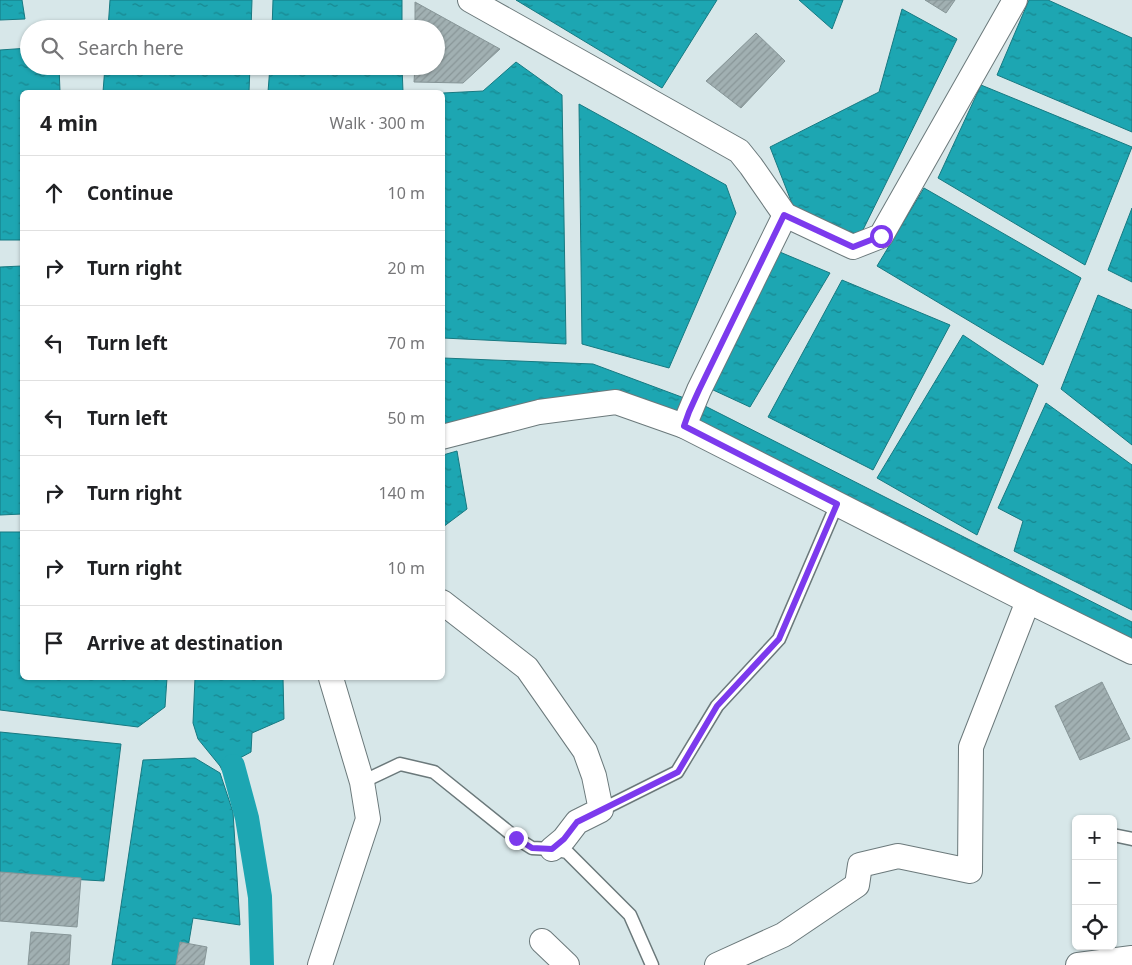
<!DOCTYPE html>
<html lang="en">
<head>
<meta charset="utf-8">
<style>
  :root { --surface:#fff; --page:#f2f2f2; --text:#202124; --muted:#757577; --line:#e0e0e0 }
  body { margin:0; font-family:"Noto Sans",sans-serif; background:var(--page); color:var(--text) }
  .controls { position:absolute; right:15px; bottom:15px; display:grid; overflow:hidden; border-radius:8px; box-shadow:0 1px 4px #0004 }
  .controls button { width:45px; height:45px; display:grid; place-items:center; padding:0; border:0; border-bottom:1px solid var(--line); background:var(--surface); color:var(--text); font:25px sans-serif }
  .stop { position:absolute; width:15px; height:15px; margin:-11px; border:4px solid #7c3aed; border-radius:50%; background:#fff }
  .stop.end { background:#7c3aed; border-color:#fff; box-shadow:0 1px 5px #0008 }
  .list { margin:0; padding:0; list-style:none }
  h2 { display:flex; justify-content:space-between; align-items:center; height:65px; margin:0; padding:0 20px; font-size:21px }
  h2 small { font-size:16px; font-weight:400; color:var(--muted) }
  .list li { display:grid; grid-template-columns:32px 1fr auto; gap:15px; align-items:center; box-sizing:border-box; height:75px; padding:0 20px; border-top:1px solid var(--line) }
  .list b { display:block; font-size:19px; white-space:nowrap }
  .list em { font-size:16px; font-style:normal; color:var(--muted) }
  .icon { flex:none; width:28px; height:28px; fill:none; stroke:currentColor; stroke-width:2; stroke-linecap:round; stroke-linejoin:round }
  .map { position:relative; flex:none; width:1132px; height:965px; overflow:hidden }
  .search { position:absolute; background:var(--surface); box-shadow:0 1px 4px #0004; left:20px; top:20px; width:425px; height:55px; display:flex; align-items:center; gap:12px; box-sizing:border-box; padding:0 18px; border-radius:28px; color:var(--muted); font-size:19px }
  .panel { position:absolute; background:var(--surface); box-shadow:0 1px 4px #0004; left:20px; top:90px; width:425px; height:590px; border-radius:8px }
  .map>svg:first-child { display:block }
  .water { fill:url(#water-ripples); stroke:#177981 }
  .lines { fill:none; stroke-linecap:round; stroke-linejoin:round }
  .canal { stroke:#1da6b2; stroke-width:24 }
  .building { fill:url(#building-hatch); stroke:#869597 }
  .service-casing { stroke:#6b797b; stroke-width:15 }
  .minor-casing { stroke:#6b797b; stroke-width:26 }
  .service { stroke:#fff; stroke-width:12 }
  .minor { stroke:#fff; stroke-width:24 }
  .route { stroke:#7c3aed; stroke-width:6 }
</style>
</head>
<body>
<div class="map">
<svg width="1132" height="965" viewBox="0 0 1132 965">
  <defs>
    <pattern id="water-ripples" width="26" height="14" patternUnits="userSpaceOnUse" patternTransform="scale(1.25)"><rect width="26" height="14" fill="#1da6b2"/><path d="M2 4q2-2 4 0t4 0M15 11q2-2 4 0t4 0" fill="none" stroke="#18868f"/></pattern>
    <pattern id="building-hatch" width="6" height="6" patternUnits="userSpaceOnUse" patternTransform="scale(1.25)"><rect width="6" height="6" fill="#a1b0b2"/><path d="M-1 1l2-2M0 6l6-6M5 7l2-2" fill="none" stroke="#899698"/></pattern>
  </defs>
  <rect width="100%" height="100%" fill="#d7e7e9"/>
  <g class="water">
    <path d="M0,0H22L25,19L0,20Z"/>
    <path d="M110,0H252L251,29H108Z"/>
    <path d="M273,0H402V29H272Z"/>
    <path d="M516,0H717L662,88Z"/>
    <path d="M799,0H843L832,29Z"/>
    <path d="M1029,0H1048L1132,38V132L997,75Z"/>
    <path d="M902,9L957,39L856,244L793,206L770,147L879,92Z"/>
    <path d="M29,48V66H59L60,92H22V240H0V50Z"/>
    <path d="M516,62L562,95L566,344L443,338V93L483,91Z"/>
    <path d="M105,66H250L249,92H103Z"/>
    <path d="M270,66H402L403,92H268Z"/>
    <path d="M981,85L1132,147L1085,265L938,178Z"/>
    <path d="M579,104L726,185L736,213L669,368L582,344Z"/>
    <path d="M924,188L1081,278L1043,365L877,266Z"/>
    <path d="M1132,208V282L1108,270Z"/>
    <path d="M775,250L830,273L750,407L711,389Z"/>
    <path d="M22,266V514L0,515V267Z"/>
    <path d="M842,280L950,325L873,470L768,417Z"/>
    <path d="M1098,295L1132,310V445L1061,389Z"/>
    <path d="M963,335L1038,385L977,535L877,478Z"/>
    <path d="M443,358L593,364L703,405L1132,622V643L648,404L443,434Z"/>
    <path d="M1046,403L1132,465V610L1014,551L1023,521L998,508Z"/>
    <path d="M457,451L467,509L443,527V455Z"/>
    <path d="M0,532H22V678H167L165,707L138,727L0,710Z"/>
    <path d="M195,678H283L284,719L252,733L251,752L238,759L247,797L237,799L220,766L198,739L193,723Z"/>
    <path d="M0,732L121,744L104,881L0,875Z"/>
    <path d="M195,758L220,773L233,812L240,925L193,918L185,965H112L143,760Z"/>
  </g>
  <g class="lines">
    <path class="canal" d="M233,766L247,818L260,897L262,965"/>
  </g>
  <g class="building">
    <path d="M925,0H955L946,13Z"/>
    <path d="M415,2L500,49L463,83L414,82L415,66H436V29H415Z"/>
    <path d="M756,33L785,61L741,108L706,81Z"/>
    <path d="M1102,682L1130,739L1080,760L1055,706Z"/>
    <path d="M0,872L81,878L77,927L0,921Z"/>
    <path d="M31,932L71,935L69,965H28Z"/>
    <path d="M180,942L207,947L204,965H176Z"/>
  </g>
  <g class="lines">
    <g class="service-casing">
      <g id="service">
        <path d="M362,782L400,764L434,772L516,838L532,848L552,849L567,852L630,915L652,965"/>
        <path d="M601,810L677,772L717,706L779,639L837,504"/>
        <path d="M1113,835L1132,839"/>
      </g>
    </g>
    <g class="minor-casing">
      <g id="minor">
        <path d="M470,0L739,151L751,166L785,215L853,247L881,236L1015,0"/>
        <path d="M684,426L699,390L785,215"/>
        <path d="M442,437L539,412L616,402L684,426L1028,601L1132,652"/>
        <path d="M442,602L527,668L585,751L594,776L601,810L577,822L564,839L552,849"/>
        <path d="M542,941L567,965"/>
        <path d="M320,965L368,819L362,782L331,678"/>
        <path d="M717,965L783,935L857,885L860,865L898,856L970,871L971,747L1028,601"/>
        <path d="M1078,965L1132,958"/>
      </g>
    </g>
    <use href="#service" class="service"/>
    <use href="#minor" class="minor"/>
  </g>
  <g class="lines">
    <path class="route" d="M516,838L532,848L552,849L564,839L577,822L678,772L717,706L779,639L837,504L684,426L689,412L699,390L784,215L853,247L881,236"/>
  </g>
</svg>
<div class="controls">
<button>+</button>
<button>−</button>
<button><svg class="icon" aria-label="locate" viewBox="0 0 24 24"><circle cx="12" cy="12" r="6"/><path d="M12 2v4M12 18v4M2 12h4M18 12h4"/></svg></button>
</div>
<div class="stop" style="left:881px;top:236px"></div>
<div class="stop end" style="left:516px;top:838px"></div>
<div class="search"><svg class="icon" aria-label="search" viewBox="0 0 24 24"><circle cx="10" cy="10" r="6"/><path d="M15 15l6 6"/></svg>Search here</div>
<section class="panel">
<h2>4 min<small>Walk · 300 m</small></h2>
<ul class="list">
<li><svg class="icon" aria-label="ahead" viewBox="0 0 24 24"><path d="M12 20V5M6 11l6-6 6 6"/></svg><div><b>Continue</b></div><em>10 m</em></li>
<li><svg class="icon" aria-label="right" viewBox="0 0 24 24"><path d="M7 20v-9h11M14 6l5 5-5 5"/></svg><div><b>Turn right</b></div><em>20 m</em></li>
<li><svg class="icon" aria-label="left" viewBox="0 0 24 24"><path d="M17 20v-9H6M10 6l-5 5 5 5"/></svg><div><b>Turn left</b></div><em>70 m</em></li>
<li><svg class="icon" aria-label="left" viewBox="0 0 24 24"><path d="M17 20v-9H6M10 6l-5 5 5 5"/></svg><div><b>Turn left</b></div><em>50 m</em></li>
<li><svg class="icon" aria-label="right" viewBox="0 0 24 24"><path d="M7 20v-9h11M14 6l5 5-5 5"/></svg><div><b>Turn right</b></div><em>140 m</em></li>
<li><svg class="icon" aria-label="right" viewBox="0 0 24 24"><path d="M7 20v-9h11M14 6l5 5-5 5"/></svg><div><b>Turn right</b></div><em>10 m</em></li>
<li><svg class="icon" aria-label="arrive" viewBox="0 0 24 24"><path d="M6 21V4h12l-3 4 3 4H6"/></svg><div><b>Arrive at destination</b></div></li>
</ul>
</section>
</div>
</body>
</html>
